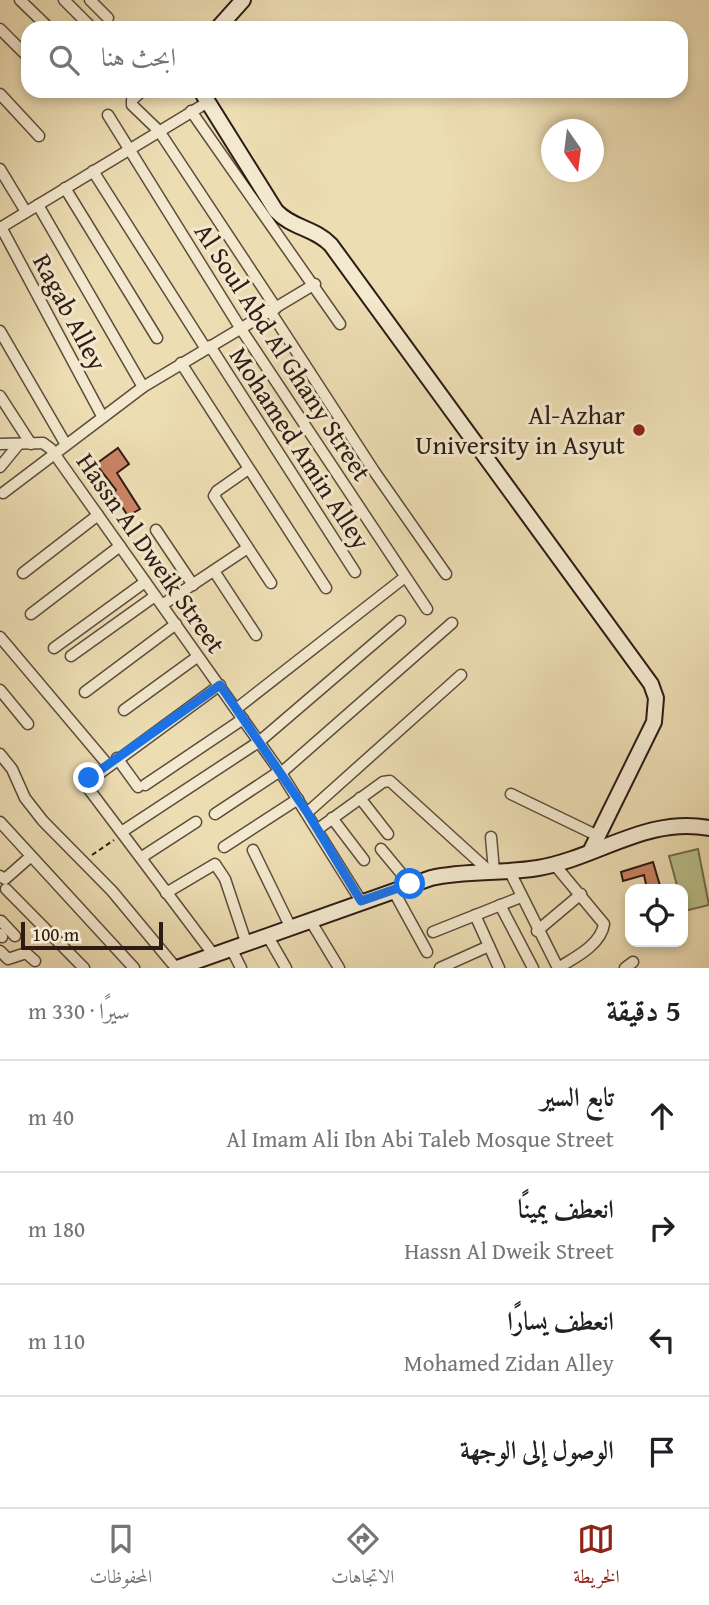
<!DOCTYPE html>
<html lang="ar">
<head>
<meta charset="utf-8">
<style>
  :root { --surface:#fff; --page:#f2f2f2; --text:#202124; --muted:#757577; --line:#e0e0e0; --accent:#8f2418 }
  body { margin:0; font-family:"Gentium Book Plus",Amiri,serif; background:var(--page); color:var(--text); direction:rtl }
  .controls { position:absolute; right:21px; bottom:21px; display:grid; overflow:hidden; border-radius:14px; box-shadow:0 4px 10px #0003 }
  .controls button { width:63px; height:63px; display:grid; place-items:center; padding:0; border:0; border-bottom:2px solid var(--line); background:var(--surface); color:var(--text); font:35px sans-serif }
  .compass { position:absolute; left:541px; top:119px; width:63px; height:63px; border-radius:50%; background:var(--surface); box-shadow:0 4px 10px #0003; rotate:166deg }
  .scale { position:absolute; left:21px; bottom:18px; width:142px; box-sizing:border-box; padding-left:7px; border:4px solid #2d1b14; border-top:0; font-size:19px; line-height:24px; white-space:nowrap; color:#2d1b14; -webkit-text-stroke:5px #f3e9ce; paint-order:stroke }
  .stop { position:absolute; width:21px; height:21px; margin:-16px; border:5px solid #1a73e8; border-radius:50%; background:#fff }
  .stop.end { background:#1a73e8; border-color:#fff; box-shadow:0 2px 7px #0008 }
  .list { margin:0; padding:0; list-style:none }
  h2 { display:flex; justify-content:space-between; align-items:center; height:91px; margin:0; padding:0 28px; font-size:30px }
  h2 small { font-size:23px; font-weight:400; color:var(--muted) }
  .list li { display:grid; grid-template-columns:46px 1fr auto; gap:21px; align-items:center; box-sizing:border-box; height:112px; padding:0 28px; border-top:2px solid var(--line) }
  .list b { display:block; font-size:26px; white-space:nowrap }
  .list p { margin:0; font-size:23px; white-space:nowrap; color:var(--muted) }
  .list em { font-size:23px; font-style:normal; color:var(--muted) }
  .icon { flex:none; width:38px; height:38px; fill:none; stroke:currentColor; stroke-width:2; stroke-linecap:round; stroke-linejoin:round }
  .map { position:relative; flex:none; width:709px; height:968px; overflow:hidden; direction:ltr }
  .search { position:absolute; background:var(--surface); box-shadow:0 4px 10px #0003; left:21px; right:21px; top:21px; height:77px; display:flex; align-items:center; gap:18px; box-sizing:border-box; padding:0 24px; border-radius:21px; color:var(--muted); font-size:26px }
  .sheet { height:539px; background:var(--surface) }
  nav { display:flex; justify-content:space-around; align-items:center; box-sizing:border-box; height:98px; border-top:2px solid var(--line); background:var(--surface); font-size:19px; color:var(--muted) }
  nav a { display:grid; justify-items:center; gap:4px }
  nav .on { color:var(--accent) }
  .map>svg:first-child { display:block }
  .green { fill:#b9c08b; stroke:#736e50; stroke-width:2 }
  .building { fill:#cc8364; stroke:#2d1b14; stroke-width:2 }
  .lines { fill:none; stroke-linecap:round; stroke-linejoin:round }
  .street-casing { stroke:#5d4c3c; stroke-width:13 }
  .secondary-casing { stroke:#2d1b14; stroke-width:18 }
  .path { stroke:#2d1b14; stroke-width:2; stroke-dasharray:5 3.5; stroke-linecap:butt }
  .street { stroke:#f3e9ce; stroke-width:10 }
  .secondary { stroke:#f3e9ce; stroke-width:14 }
  .route { stroke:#1a73e8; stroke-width:9 }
  .poi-dot { fill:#8f2418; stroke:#f3e9ce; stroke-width:2.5 }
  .labels { text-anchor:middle; stroke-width:6; stroke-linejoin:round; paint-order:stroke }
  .street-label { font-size:26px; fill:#2d1b14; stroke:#f3e9ce }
  .poi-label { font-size:26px; fill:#2d1b14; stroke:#f3e9ce; text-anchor:end }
</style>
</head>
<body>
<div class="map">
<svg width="709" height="968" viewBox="0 0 709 968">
  <rect width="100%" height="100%" fill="#edddb3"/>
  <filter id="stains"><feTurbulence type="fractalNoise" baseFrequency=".00286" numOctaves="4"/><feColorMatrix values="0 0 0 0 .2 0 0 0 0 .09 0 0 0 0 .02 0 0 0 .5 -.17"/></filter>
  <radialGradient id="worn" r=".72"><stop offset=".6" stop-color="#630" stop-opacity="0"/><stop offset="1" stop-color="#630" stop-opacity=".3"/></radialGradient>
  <path class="green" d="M698,849L709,905L684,911L683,889H678L669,856Z"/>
  <g class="building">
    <path d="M118,448L129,464L117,473L140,509L128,516L113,493L116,490L96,464Z"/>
    <path d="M653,862L661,889H647L644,875L623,881L621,872Z"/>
  </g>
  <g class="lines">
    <g class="street-casing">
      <g id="street">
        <path d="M20,0L49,28"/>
        <path d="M64,0L92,28"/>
        <path d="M90,0L108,18"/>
        <path d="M0,29L28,57"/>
        <path d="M142,91L132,100V105L159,131L276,308"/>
        <path d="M0,94L39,136"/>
        <path d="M191,111L340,324"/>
        <path d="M108,115L241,329L427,609"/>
        <path d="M0,169L26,212"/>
        <path d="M93,171L206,349"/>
        <path d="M65,188L157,338"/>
        <path d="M38,205L143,387"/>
        <path d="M1,227L102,416"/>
        <path d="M0,228L208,102"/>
        <path d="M270,311L374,471L446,574"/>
        <path d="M0,331L65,443"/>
        <path d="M210,346L355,572"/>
        <path d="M181,363L326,588"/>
        <path d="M0,396L31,444"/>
        <path d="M0,444L43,443L51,449L281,773L361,901"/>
        <path d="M0,467L18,445"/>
        <path d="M247,470L217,491L214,496L271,583"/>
        <path d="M3,493L143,387L315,284"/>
        <path d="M156,530L193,585"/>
        <path d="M214,571L256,635"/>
        <path d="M23,573L98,515"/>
        <path d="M162,605L246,549"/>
        <path d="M31,614L120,546"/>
        <path d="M0,637L108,765"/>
        <path d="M54,648L145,582"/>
        <path d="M71,656L155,596"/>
        <path d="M0,690L28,724"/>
        <path d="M85,692L176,624"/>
        <path d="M236,709L405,577"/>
        <path d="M124,710L197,657"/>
        <path d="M0,754L12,769L25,798L43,821L112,891L176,968"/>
        <path d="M117,758L138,787"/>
        <path d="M281,773L452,623"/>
        <path d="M145,785L243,719"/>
        <path d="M511,794L598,836"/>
        <path d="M360,798L388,834"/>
        <path d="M308,812L461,675"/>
        <path d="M215,814L280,771"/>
        <path d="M332,818L364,860"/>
        <path d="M0,822L134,968"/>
        <path d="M318,829L383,782L390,781L489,871"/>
        <path d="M123,831L260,741L400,621"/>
        <path d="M491,837L494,871"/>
        <path d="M224,847L298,799"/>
        <path d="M381,849L410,884"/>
        <path d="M253,850L290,926"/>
        <path d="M142,857L196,822"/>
        <path d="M554,864L604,924C601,945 574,958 558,968"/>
        <path d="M509,870L558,968"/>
        <path d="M0,876L5,879L30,857"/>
        <path d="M6,889L84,968"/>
        <path d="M393,890L427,952"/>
        <path d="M166,893L215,864L225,879L246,942"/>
        <path d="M500,905L533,968"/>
        <path d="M475,915L499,968"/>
        <path d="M310,920L339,968"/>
        <path d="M1,921L15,936"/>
        <path d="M537,931L581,894"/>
        <path d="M433,932L521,897"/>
        <path d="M0,934L2,937"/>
        <path d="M267,935L286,968"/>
        <path d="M231,948L241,968"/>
        <path d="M0,951L8,959L26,953L35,961"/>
        <path d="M213,954L85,784L220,685"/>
        <path d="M440,968L489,946"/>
        <path d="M625,968L633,962"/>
      </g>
    </g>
    <g class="secondary-casing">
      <g id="secondary">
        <path d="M218,28L243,0"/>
        <path d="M201,91L276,211C292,228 315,228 331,245L651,684L656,698L654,722L591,850"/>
        <path d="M177,968L431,878C466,870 502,874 538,868C597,858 647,816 709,828"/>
      </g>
    </g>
    <path class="path" d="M92,855L114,840"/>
    <use href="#street" class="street"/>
    <use href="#secondary" class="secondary"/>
  </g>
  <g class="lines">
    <path class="route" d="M89,778L220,685L307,812L361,901L410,884"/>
  </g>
  <circle class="poi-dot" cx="639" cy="430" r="7"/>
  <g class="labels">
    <g class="street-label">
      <text transform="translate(70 312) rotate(62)" y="9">Ragab Alley</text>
      <text transform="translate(283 352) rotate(57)" y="9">Al Soul Abd Al Ghany Street</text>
      <text transform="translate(300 448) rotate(57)" y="9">Mohamed Amin Alley</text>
      <text transform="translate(151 553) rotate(55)" y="9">Hassn Al Dweik Street</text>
    </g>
    <g class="poi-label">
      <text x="625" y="424">Al-Azhar<tspan x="625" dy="30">University in Asyut</tspan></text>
    </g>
  </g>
  <rect width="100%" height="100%" filter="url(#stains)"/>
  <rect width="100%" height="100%" fill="url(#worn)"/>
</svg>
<div class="controls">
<button><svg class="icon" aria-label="locate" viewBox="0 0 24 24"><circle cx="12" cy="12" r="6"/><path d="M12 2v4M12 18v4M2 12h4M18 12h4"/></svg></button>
</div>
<svg class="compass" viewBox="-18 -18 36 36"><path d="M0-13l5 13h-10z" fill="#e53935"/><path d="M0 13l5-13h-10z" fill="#757577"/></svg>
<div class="scale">100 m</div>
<div class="stop" style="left:410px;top:884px"></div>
<div class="stop end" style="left:89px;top:778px"></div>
<div class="search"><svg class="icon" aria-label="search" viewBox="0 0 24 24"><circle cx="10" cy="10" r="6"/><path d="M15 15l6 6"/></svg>ابحث هنا</div>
</div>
<section class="sheet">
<h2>5 دقيقة<small>سيرًا · 330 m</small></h2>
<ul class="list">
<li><svg class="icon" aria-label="ahead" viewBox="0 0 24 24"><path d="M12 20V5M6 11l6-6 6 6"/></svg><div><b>تابع السير</b><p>Al Imam Ali Ibn Abi Taleb Mosque Street</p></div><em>40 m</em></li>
<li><svg class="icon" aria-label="right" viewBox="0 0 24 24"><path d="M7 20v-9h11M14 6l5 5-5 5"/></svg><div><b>انعطف يمينًا</b><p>Hassn Al Dweik Street</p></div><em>180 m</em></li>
<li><svg class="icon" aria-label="left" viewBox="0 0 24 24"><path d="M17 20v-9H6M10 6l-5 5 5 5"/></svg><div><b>انعطف يسارًا</b><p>Mohamed Zidan Alley</p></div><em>110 m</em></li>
<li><svg class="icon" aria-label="arrive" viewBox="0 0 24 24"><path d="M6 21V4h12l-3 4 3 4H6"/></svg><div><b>الوصول إلى الوجهة</b></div></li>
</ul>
</section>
<nav>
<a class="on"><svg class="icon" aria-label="map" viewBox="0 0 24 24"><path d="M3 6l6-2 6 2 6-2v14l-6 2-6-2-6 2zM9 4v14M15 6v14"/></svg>الخريطة</a>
<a><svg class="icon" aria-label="directions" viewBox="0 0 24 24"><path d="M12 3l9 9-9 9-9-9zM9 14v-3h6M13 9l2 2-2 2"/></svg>الاتجاهات</a>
<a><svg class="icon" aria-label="saved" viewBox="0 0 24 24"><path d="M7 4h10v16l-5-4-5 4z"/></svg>المحفوظات</a>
</nav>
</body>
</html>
